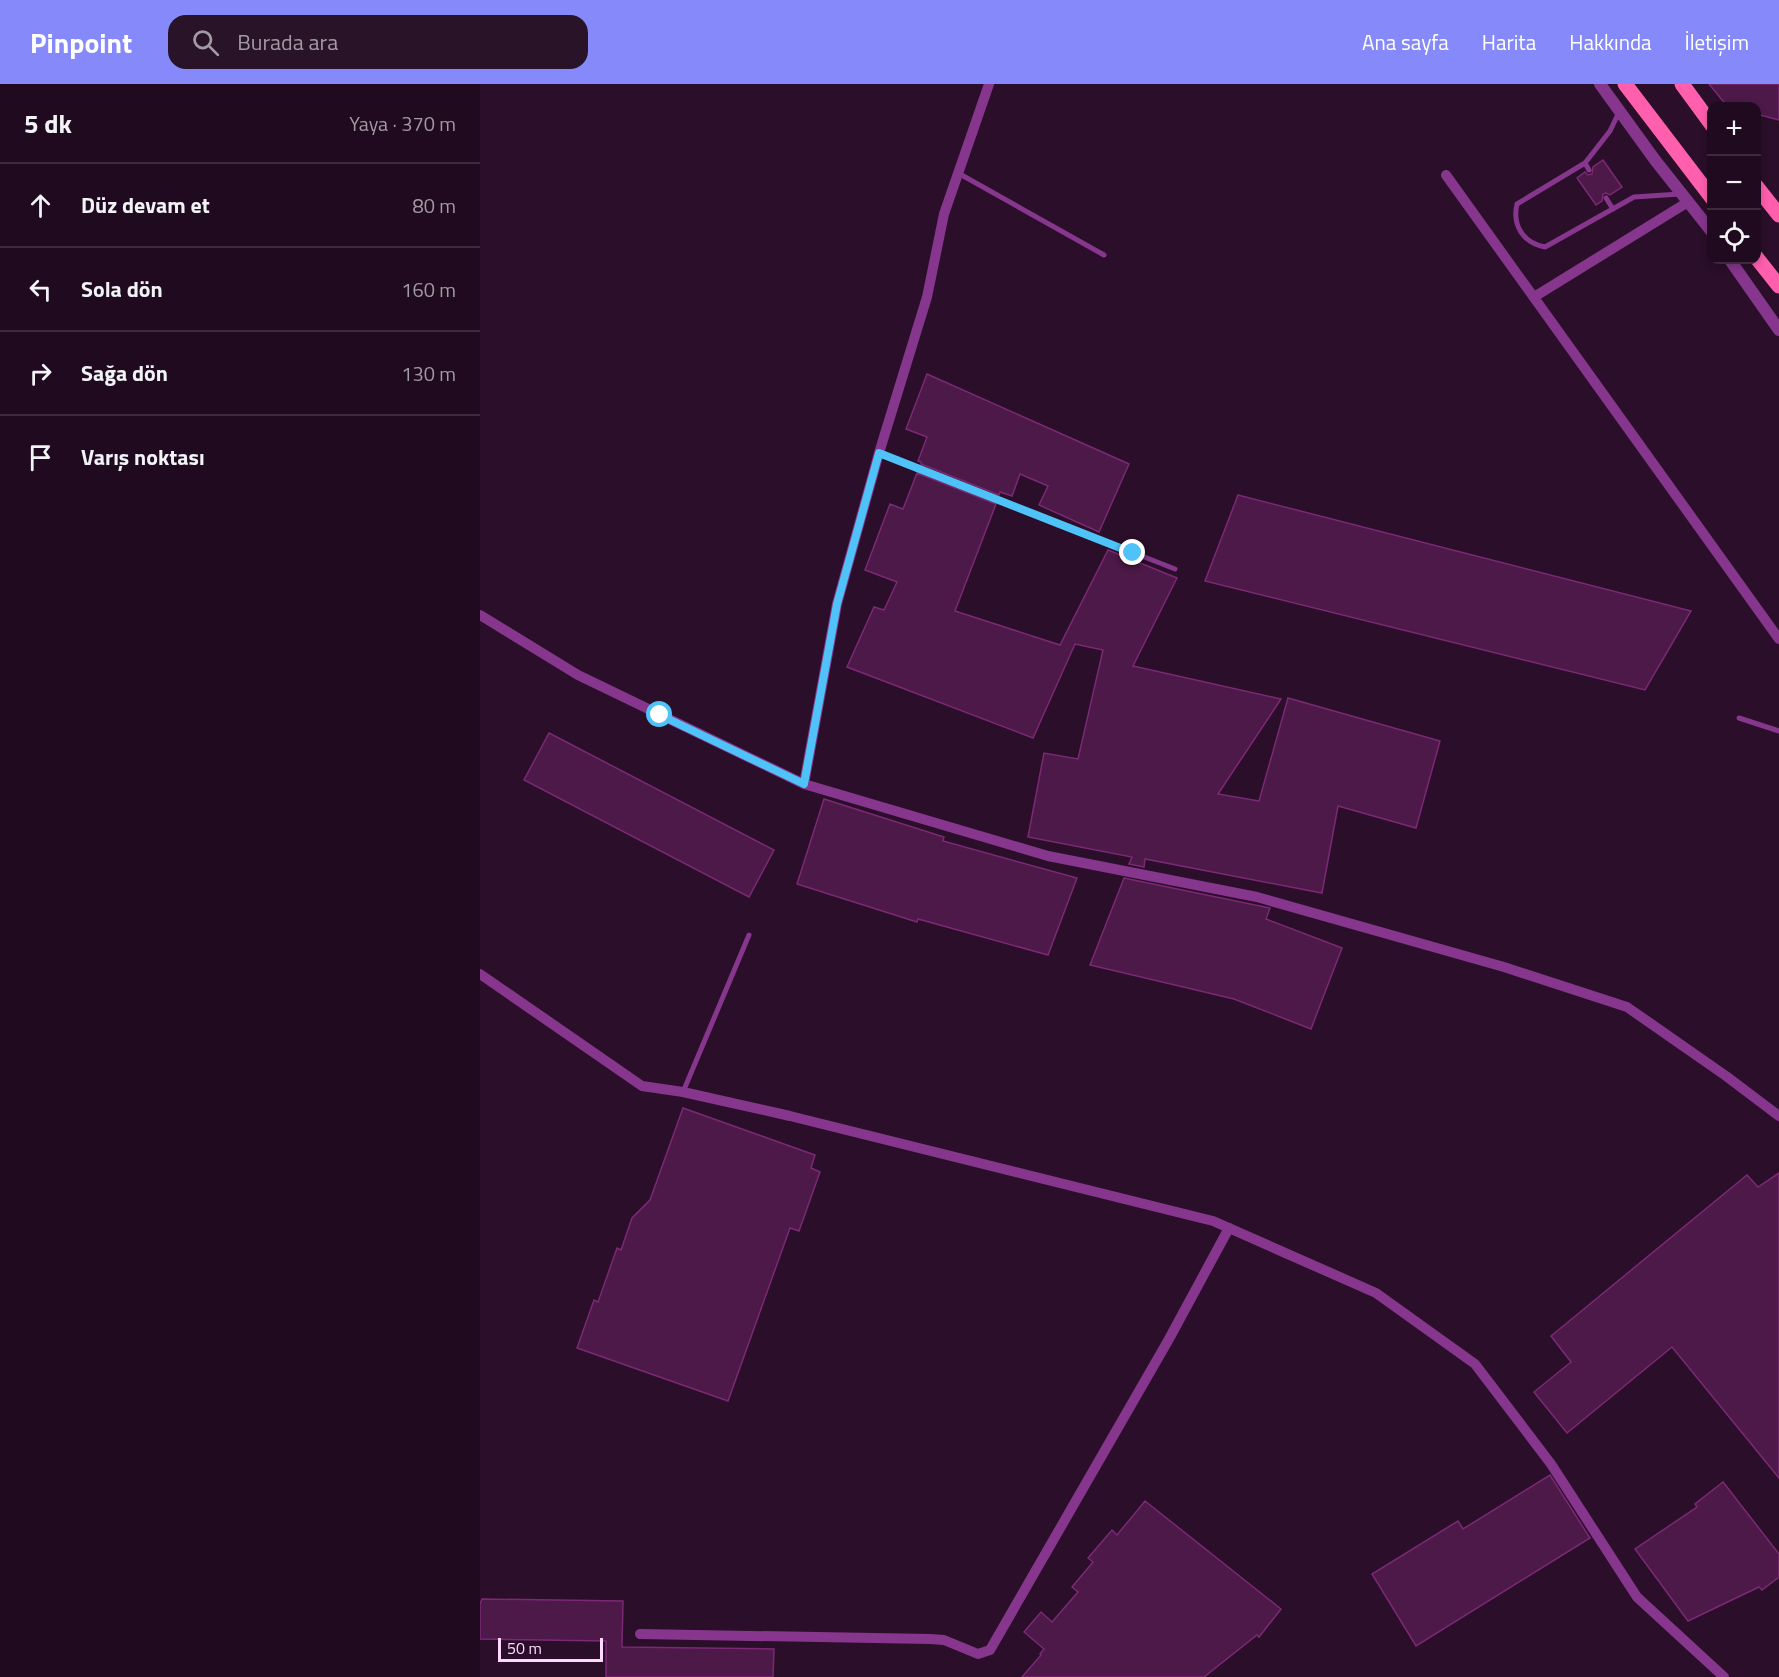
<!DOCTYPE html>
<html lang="tr">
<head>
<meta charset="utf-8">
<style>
  :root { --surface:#200a1f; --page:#281328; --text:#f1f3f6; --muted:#a29aa4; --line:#3d2b3d; --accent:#8689fa }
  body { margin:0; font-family:"Titillium Web",sans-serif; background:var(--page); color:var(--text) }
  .controls { position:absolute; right:18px; top:18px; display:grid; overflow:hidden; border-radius:12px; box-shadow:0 3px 9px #0003 }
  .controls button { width:54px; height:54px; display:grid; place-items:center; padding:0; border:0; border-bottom:2px solid var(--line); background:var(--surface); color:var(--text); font:30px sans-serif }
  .scale { position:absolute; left:18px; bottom:15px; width:105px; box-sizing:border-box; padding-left:6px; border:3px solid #ffd8ff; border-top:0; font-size:16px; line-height:21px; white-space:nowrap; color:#ffd8ff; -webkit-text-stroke:4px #2b0e29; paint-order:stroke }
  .stop { position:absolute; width:18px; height:18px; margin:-14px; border:4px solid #4fc3f7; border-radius:50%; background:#fff }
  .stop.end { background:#4fc3f7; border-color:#fff; box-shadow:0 2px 6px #0008 }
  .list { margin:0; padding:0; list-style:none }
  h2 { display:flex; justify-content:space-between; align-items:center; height:78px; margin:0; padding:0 24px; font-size:26px }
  h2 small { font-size:20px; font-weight:400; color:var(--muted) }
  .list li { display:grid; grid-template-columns:39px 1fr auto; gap:18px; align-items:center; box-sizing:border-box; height:84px; padding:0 24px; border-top:2px solid var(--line) }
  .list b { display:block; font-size:22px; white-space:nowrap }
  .list em { font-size:20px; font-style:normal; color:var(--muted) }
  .icon { flex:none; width:33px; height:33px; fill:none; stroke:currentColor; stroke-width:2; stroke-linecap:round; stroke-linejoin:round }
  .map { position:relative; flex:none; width:1299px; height:1593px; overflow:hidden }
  header { display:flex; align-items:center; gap:36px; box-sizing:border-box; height:84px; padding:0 30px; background:var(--accent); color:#fff }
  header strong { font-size:28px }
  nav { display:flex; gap:33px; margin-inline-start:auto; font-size:21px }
  .search { width:420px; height:54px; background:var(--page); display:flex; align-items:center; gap:15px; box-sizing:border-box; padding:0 21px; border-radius:18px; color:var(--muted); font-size:22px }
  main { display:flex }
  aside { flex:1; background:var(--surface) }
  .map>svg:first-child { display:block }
  .building { fill:#4d1948; stroke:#7b2974; stroke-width:1.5 }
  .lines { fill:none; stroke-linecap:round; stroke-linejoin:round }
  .service { stroke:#86368d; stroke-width:5 }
  .minor { stroke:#86368d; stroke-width:10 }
  .tertiary { stroke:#86368d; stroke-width:12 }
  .primary { stroke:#ff5fad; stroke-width:15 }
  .route { stroke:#4fc3f7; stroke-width:8 }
</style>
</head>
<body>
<header>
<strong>Pinpoint</strong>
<div class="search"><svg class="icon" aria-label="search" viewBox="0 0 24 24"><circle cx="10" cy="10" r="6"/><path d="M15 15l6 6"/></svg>Burada ara</div>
<nav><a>Ana sayfa</a><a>Harita</a><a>Hakkında</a><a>İletişim</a></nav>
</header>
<main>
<aside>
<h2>5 dk<small>Yaya · 370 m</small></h2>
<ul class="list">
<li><svg class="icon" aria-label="ahead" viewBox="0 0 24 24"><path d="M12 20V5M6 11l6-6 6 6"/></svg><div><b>Düz devam et</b></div><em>80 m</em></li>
<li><svg class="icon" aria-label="left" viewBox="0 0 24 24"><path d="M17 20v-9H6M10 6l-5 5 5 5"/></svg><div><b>Sola dön</b></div><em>160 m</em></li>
<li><svg class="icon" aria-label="right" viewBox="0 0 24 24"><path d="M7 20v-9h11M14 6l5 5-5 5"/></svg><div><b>Sağa dön</b></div><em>130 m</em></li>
<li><svg class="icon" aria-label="arrive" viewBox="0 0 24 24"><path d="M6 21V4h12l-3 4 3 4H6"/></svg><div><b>Varış noktası</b></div></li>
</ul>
</aside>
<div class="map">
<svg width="1299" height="1593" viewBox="0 0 1299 1593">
  <rect width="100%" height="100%" fill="#2b0e29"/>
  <g class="building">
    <path d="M1229,0H1299V36L1276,30V22H1247Z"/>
    <path d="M1123,76L1142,103L1130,111L1126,109L1123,110L1122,117L1116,121L1097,94L1105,88L1108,91L1112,90L1113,83Z"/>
    <path d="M447,290L649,380L619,448L559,421L568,402L540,390L532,412L520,408L519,411L441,380V378L438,377L447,353L426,345Z"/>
    <path d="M437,389L516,420L475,527L580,561L628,466L697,494L653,582L801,615L738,710L779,717L808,614L960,657L936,744L858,722L842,809L665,775L664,783L649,780L652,773L548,753L564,669L598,675L623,566L595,560L553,654L367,583L394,523L404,526L417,498L385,486L410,420L423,425Z"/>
    <path d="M758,411L1211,527L1165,606L725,497Z"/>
    <path d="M69,649L294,766L269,813L44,696Z"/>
    <path d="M344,715L464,753L463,757L597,794L568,871L438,835L437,838L317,800Z"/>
    <path d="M644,794L790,824L786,835L862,864L831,945L754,915L610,881Z"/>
    <path d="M203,1024L335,1071L331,1084L340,1088L319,1147L310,1144L248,1317L97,1264L114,1216L118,1218L137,1164L141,1166L152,1134L170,1116Z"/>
    <path d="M1299,1089V1394L1192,1263L1087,1349L1054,1308L1091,1278L1071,1252L1267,1091L1278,1103Z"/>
    <path d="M1070,1391L1110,1454L936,1562L892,1490L978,1437L983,1445Z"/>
    <path d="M1243,1398L1299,1470V1493L1282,1506L1279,1503L1208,1537L1155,1465L1217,1423L1215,1420Z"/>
    <path d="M665,1417L801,1525L779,1553L777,1551L724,1593H542L561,1571L560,1570L564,1565L544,1548L561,1528L572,1538L598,1508L592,1503L613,1478L608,1474L632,1446L637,1451Z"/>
    <path d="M2,1515L143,1517L142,1563L294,1565L293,1593H126V1557L0,1555V1520Z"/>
  </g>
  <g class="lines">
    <g class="service">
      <path d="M1105,79L1037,120C1032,141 1043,159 1065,163L1154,113L1200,110"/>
      <path d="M1109,86L1105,79L1130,47L1139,28"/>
      <path d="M478,89L624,171"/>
      <path d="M1126,114L1133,125"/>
      <path d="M399,369L695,485"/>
      <path d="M1259,634L1299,647"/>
      <path d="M203,1008L269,851"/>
    </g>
    <g class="minor">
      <path d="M966,91L1299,555"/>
      <path d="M1054,213L1208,118"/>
      <path d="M0,531L98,591L324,700L568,772L777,813L1024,883L1147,923L1246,992L1299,1032"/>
      <path d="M324,700L357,520L399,369L447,213L464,130L509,0"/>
      <path d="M0,890L162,1002L203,1008L310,1032L733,1137L896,1209L995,1280L1071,1380L1157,1513L1244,1593"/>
      <path d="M160,1550L450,1555L464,1556L498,1570L510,1566L689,1255L749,1144"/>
    </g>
    <g class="tertiary">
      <path d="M1120,0L1175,76L1232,148"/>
      <path d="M1250,176L1299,246"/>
    </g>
    <g class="primary">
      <path d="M1145,0L1232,114"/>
      <path d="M1202,0L1232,41"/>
      <path d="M1276,102L1299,131"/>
      <path d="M1276,173L1299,202"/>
    </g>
  </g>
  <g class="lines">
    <path class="route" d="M180,631L324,700L357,520L399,369L653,469"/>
  </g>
</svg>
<div class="controls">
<button>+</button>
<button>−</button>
<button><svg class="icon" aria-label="locate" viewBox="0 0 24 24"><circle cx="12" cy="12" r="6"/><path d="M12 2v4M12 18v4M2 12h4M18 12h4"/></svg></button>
</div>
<div class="scale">50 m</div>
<div class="stop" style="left:180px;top:631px"></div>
<div class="stop end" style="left:653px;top:469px"></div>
</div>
</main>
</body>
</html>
